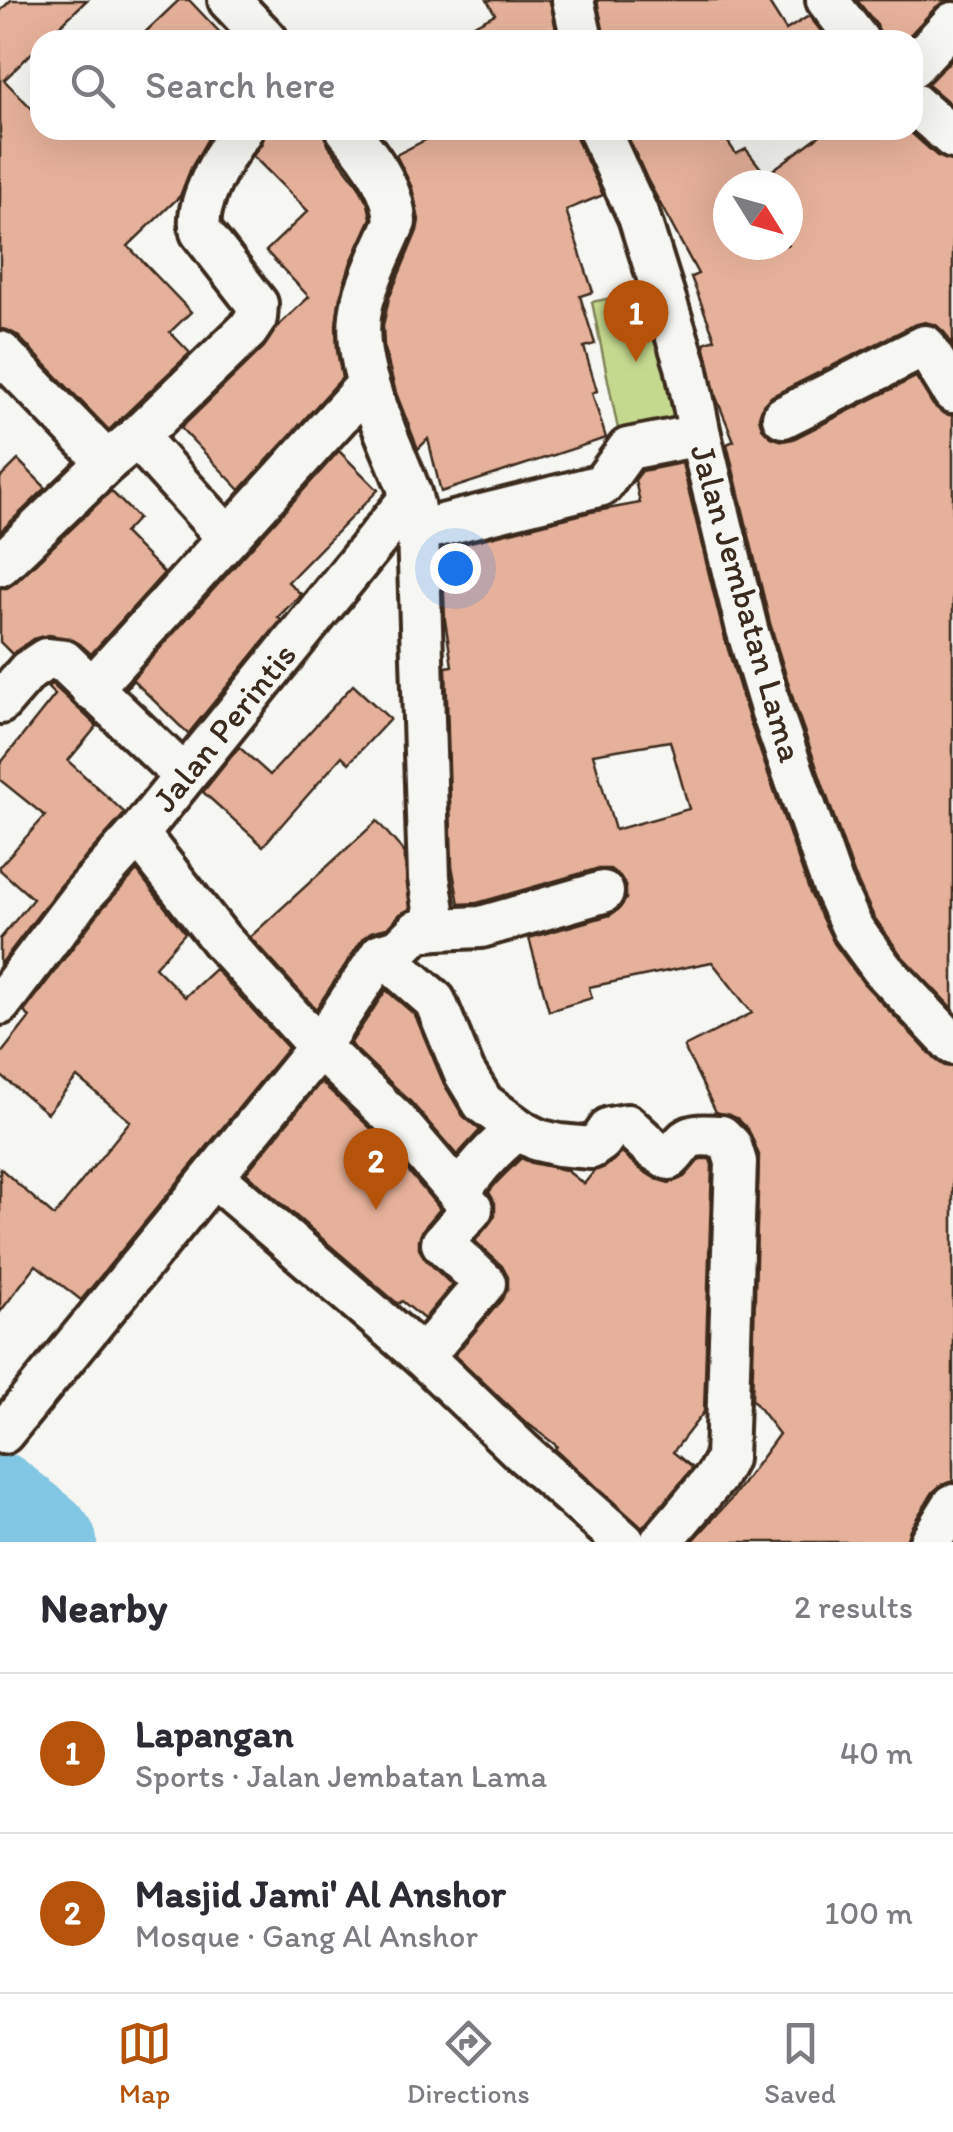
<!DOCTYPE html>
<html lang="en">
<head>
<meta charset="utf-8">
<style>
  :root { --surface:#fff; --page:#f7f7f7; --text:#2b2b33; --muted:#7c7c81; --line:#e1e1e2; --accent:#b45309 }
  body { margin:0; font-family:Itim,sans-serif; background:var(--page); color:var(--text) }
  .compass { position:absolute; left:713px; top:170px; width:90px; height:90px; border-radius:50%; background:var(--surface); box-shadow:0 10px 40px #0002; rotate:127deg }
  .you { position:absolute; left:455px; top:568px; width:35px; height:35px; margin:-25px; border:8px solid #fff; border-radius:50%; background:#1a73e8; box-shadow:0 0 0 15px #1a73e833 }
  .badge { display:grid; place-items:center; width:65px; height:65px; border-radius:50%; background:var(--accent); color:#fff; font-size:32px; font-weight:700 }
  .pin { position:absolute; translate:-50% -82px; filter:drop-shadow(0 2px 5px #0008) }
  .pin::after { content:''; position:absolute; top:52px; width:35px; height:30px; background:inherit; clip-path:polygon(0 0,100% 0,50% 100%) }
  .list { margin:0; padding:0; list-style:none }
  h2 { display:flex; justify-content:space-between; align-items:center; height:130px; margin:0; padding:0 40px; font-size:42px }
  h2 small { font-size:32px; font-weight:400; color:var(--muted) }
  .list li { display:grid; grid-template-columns:65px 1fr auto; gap:30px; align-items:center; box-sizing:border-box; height:160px; padding:0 40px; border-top:2px solid var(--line) }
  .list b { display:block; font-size:38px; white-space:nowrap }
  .list p { margin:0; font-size:32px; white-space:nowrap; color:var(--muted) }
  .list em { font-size:32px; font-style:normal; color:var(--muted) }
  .icon { flex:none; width:55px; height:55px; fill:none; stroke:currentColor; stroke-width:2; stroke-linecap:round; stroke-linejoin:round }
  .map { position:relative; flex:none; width:953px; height:1542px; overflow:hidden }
  .search { position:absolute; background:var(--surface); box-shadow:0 10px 40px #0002; left:30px; right:30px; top:30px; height:110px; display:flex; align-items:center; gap:25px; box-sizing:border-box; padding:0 35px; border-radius:30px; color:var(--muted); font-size:38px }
  .sheet { height:450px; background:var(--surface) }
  nav { display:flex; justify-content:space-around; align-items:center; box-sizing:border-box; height:140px; border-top:2px solid var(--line); background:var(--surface); font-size:28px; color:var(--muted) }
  nav a { display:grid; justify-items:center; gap:5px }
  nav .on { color:var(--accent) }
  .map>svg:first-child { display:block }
  .green { fill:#c4d98e; stroke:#808256; stroke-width:2.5 }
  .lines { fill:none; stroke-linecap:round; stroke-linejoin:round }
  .river { stroke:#81c6e2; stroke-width:80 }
  .building { fill:#e6b19a; stroke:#3b2a1e; stroke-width:2.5; fill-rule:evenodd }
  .minor-casing { stroke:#3b2a1e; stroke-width:48 }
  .minor { stroke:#f6f6f2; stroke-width:40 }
  .labels { text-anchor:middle; stroke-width:8; stroke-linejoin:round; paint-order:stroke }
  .street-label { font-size:35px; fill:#3b2a1e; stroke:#f6f6f2 }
</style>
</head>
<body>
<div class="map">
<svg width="953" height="1542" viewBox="0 0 953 1542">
  <rect width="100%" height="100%" fill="#f6f6f2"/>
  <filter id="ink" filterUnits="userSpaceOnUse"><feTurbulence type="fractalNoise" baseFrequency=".01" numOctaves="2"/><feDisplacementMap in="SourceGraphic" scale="20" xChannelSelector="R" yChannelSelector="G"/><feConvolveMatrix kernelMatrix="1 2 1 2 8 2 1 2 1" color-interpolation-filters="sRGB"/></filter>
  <g filter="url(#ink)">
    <path class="green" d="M654,289L680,422L619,434L592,302Z"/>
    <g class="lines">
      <path class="river" d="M0,1492L49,1531L57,1542"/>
    </g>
    <g class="building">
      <path d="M11,0H87L45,40H40V45L4,80L40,117V130H213L191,168L180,196L128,246L191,312L170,332L190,353L109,430L17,335L7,330L0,329V11Z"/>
      <path d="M179,0H189L227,40H137Z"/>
      <path d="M487,0H550L558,40H445L495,14Z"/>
      <path d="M597,0H767L786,30L809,16L828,40H605Z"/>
      <path d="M857,0H951L936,7L905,40H881L877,25Z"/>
      <path d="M953,58V106L927,84Z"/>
      <path d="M265,130H324L328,145L358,185L368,204L371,218L351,262L340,297L336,325L337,350L342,378L240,490L181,428L264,347L277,327L309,297L266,251L308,211L253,156L262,143Z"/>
      <path d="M445,130H576L577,140L603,195L566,210L593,292L580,296L595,344L584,347L597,391L592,393L606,438L441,492L428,439L418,449L396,393L384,346L383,326L389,298L417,231L419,220L412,188L396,155Z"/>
      <path d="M625,130H720L736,154L746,149L766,175L827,130H908L937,156L953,161V346L945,333L936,325L925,322L914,325L772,396L763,405L759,417L762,428L771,437L783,441L793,439L916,377L933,405L943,413L953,416V1009L901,955L874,917L854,874L795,705L770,623L727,444L734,441L716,397L704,343L715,339L691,277L698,274L647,179ZM728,185H788V245H728Z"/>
      <path d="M339,451L378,490L288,582L301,594L278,617L281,620L188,734L133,680L127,688L125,687Z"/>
      <path d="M18,460L46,488L0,532V478Z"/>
      <path d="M682,463L724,636L749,719L810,893L834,943L864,984L936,1060L945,1066L953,1067V1481L941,1485L933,1492L910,1529L906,1542H692L732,1498L779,1434L752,1399L759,1155L748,1129L737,1118L716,1112L684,1047L752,1013L712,962L589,987L592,998L549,1011L529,938L610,915L619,909L626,899V886L620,876L610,869H596L477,903L459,904L452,866L446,667L452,666L445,620L442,549L591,512L640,503L635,480L642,471ZM670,741L689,809L615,830L593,754Z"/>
      <path d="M111,491L138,518L124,533L164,573L91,654L80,644L68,638L49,635L33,639L12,654L0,642V588H7L16,582Z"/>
      <path d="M52,684L97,726L68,761L125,813L64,881L0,965V939L33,899L0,870V866L45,816L0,780V764L55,695L47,687Z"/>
      <path d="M353,685L390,719L349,763L342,756L263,846L203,792L239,747L270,775Z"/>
      <path d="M377,821L404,852L410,909L400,914L387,928L371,932L363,938L316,1009L250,937Z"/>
      <path d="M137,871L185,933L155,967L185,997L215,969L288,1048L81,1300L36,1265L0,1312V1168L54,1216L130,1121L77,1077L47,1113L0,1075V1055L30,1017L24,1012L101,910Z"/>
      <path d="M386,990L415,1015L444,1084L463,1116L480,1130L457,1155L411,1102L350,1044Z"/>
      <path d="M321,1082L378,1135L440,1209L424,1228L419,1239V1249L426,1260L452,1285L424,1319L402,1301L398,1304L246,1173Z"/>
      <path d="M622,1153L640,1169L656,1179L669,1183L684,1177L700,1159H710L712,1165L704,1412L673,1452L693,1468L642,1528L555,1449L557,1446L522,1419L455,1355L503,1298L508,1288V1277L502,1266L475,1241L495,1216V1203L489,1192L497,1182L521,1158L532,1163L566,1170L584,1184L595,1170L605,1167Z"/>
    </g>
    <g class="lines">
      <g class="minor-casing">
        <g id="minor">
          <path d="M229,0L267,40"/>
          <path d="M573,0L582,40"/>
          <path d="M827,0L858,40"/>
          <path d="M913,66L953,23"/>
          <path d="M913,103L953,138"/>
          <path d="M347,130C369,155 394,188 395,222C384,248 370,274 363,301C346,362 390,437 410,493C414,505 416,519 418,531L429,878L437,929L417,931L399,949L381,954L435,1001L464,1072L483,1103L524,1133L538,1140L559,1145L591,1148L601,1141L610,1128L627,1125L653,1149L669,1159C676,1154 679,1146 686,1140C695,1133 710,1136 721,1136L731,1146L736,1162L726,1459L716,1477L661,1542"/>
          <path d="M599,130L639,217L686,366L700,435L747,629L772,712L832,883L853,929L883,970L953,1044"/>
          <path d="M0,352L107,462L0,565"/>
          <path d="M783,417L925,346L953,392"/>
          <path d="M137,437L228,538"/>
          <path d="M107,462L137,437L248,330L256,318L257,304L201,232C193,204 225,153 242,130"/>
          <path d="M418,531L602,485L628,449L700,435"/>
          <path d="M91,689L368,384"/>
          <path d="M0,703L28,671L46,659L64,661L184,776"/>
          <path d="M138,834L221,940L319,1047L381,954"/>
          <path d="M437,929L481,927L603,892"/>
          <path d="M0,1004L83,895L138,834L411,497"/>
          <path d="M214,1177L423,1357L522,1452L624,1542"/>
          <path d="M423,1357L485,1283L442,1243L472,1209L459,1194C475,1168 494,1148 518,1129"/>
          <path d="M0,1431L3,1433L319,1047L395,1119L459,1194"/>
          <path d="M930,1542L953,1505"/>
        </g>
      </g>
      <use href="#minor" class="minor"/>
    </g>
  </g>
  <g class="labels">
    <g class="street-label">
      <text transform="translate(747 603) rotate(74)" y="12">Jalan Jembatan Lama</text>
      <text transform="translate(224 727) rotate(-51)" y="12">Jalan Perintis</text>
    </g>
  </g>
</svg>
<svg class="compass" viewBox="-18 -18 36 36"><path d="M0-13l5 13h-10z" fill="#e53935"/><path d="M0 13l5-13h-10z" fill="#7c7c81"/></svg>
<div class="you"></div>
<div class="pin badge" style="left:636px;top:362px">1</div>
<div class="pin badge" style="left:376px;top:1210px">2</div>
<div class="search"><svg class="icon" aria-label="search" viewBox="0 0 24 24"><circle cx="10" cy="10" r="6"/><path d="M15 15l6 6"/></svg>Search here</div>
</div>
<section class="sheet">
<h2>Nearby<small>2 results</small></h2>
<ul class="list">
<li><span class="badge">1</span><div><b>Lapangan</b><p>Sports · Jalan Jembatan Lama</p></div><em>40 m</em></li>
<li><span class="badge">2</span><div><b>Masjid Jami' Al Anshor</b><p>Mosque · Gang Al Anshor</p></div><em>100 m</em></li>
</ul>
</section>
<nav>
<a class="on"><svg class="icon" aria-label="map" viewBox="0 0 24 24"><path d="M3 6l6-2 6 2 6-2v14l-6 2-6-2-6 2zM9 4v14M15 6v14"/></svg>Map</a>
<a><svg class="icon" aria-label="directions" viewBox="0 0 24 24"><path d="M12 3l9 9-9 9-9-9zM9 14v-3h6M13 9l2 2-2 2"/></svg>Directions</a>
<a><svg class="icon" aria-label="saved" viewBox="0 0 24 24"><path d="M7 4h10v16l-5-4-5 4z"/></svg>Saved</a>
</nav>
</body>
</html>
